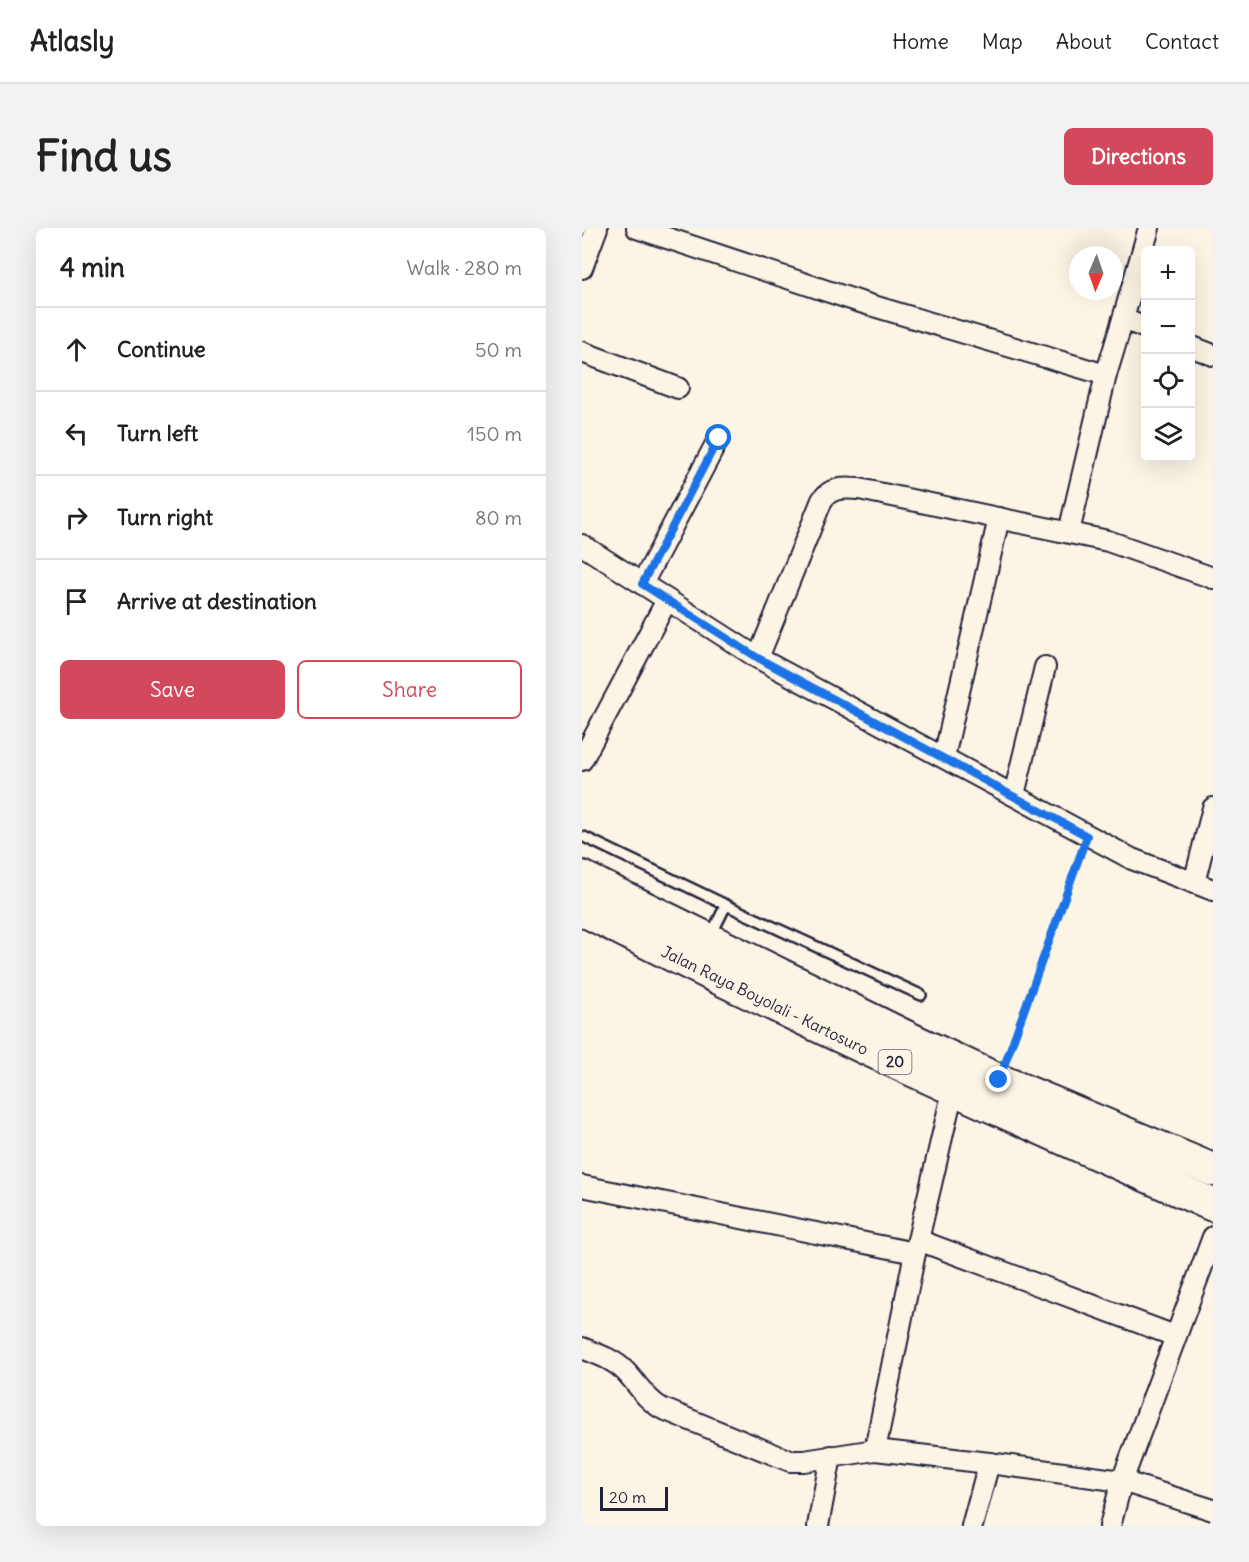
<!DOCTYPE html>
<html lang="en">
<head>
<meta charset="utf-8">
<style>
  :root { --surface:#fff; --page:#f2f2f2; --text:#222; --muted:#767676; --line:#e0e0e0; --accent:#d1495b }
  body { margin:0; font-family:Delius,sans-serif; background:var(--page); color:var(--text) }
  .controls { position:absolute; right:18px; top:18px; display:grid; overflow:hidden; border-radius:9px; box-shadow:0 6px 24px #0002 }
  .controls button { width:54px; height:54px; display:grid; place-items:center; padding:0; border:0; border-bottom:2px solid var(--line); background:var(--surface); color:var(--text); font:30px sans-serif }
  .compass { position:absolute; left:487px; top:18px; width:54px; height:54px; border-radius:50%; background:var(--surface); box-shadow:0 6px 24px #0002; rotate:182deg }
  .scale { position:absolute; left:18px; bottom:15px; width:68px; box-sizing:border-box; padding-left:6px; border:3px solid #22223b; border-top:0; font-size:16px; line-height:21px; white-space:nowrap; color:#22223b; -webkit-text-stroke:4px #fcf5e5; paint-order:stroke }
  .stop { position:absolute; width:18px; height:18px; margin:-14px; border:4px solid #1a73e8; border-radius:50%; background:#fff }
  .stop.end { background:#1a73e8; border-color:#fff; box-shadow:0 2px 6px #0008 }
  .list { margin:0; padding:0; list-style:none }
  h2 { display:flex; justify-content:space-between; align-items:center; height:78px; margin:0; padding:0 24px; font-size:26px }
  h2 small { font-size:20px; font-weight:400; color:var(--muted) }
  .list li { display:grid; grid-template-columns:39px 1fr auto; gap:18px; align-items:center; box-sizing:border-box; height:84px; padding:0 24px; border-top:2px solid var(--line) }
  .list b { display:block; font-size:22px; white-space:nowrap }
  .list em { font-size:20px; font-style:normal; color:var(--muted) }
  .actions { display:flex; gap:12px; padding:18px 24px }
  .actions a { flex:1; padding:14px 0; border:2px solid var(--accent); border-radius:9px; text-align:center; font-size:21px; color:var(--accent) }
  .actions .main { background:var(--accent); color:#fff }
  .icon { flex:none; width:33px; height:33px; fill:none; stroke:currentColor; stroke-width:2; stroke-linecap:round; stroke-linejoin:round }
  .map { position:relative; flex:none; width:631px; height:1298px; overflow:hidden; border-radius:9px }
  header { display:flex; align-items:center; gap:36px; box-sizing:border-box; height:84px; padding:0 30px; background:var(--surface); border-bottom:2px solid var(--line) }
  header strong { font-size:28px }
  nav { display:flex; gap:33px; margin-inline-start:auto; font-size:21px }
  .intro { display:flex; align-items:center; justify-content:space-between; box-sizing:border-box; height:144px; padding:0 36px }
  h1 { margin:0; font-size:42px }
  .button { padding:15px 27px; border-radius:9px; background:var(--accent); color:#fff; font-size:21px; font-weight:700 }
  main { display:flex; gap:36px; padding:0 36px }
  aside { flex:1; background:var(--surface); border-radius:9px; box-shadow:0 6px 24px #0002 }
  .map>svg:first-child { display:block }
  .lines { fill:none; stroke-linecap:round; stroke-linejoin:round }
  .service-casing { stroke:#22223b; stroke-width:14 }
  .minor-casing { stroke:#22223b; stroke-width:24 }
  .trunk-casing { stroke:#22223b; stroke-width:36 }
  .path { stroke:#22223b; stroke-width:4; stroke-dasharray:4.5 4.5; stroke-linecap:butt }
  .service { stroke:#fcf5e5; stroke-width:9 }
  .minor { stroke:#fcf5e5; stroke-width:20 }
  .trunk { stroke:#fcf5e5; stroke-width:32 }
  .route { stroke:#1a73e8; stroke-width:8 }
  .labels { text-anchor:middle; stroke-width:4.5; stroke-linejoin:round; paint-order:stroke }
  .shield { fill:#fcf5e5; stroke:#63616e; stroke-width:1.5 }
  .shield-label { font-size:15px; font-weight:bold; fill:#22223b }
  .street-label { font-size:16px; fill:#22223b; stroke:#fcf5e5 }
</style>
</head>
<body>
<header>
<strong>Atlasly</strong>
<nav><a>Home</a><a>Map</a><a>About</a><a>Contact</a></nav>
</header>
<div class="intro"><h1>Find us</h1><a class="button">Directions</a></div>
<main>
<aside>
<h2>4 min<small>Walk · 280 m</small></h2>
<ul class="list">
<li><svg class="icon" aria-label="ahead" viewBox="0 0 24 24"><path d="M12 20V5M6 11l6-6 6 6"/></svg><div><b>Continue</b></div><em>50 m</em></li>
<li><svg class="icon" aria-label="left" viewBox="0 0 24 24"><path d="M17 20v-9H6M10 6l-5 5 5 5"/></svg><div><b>Turn left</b></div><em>150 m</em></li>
<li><svg class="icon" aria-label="right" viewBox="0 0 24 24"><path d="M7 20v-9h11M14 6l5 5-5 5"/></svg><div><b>Turn right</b></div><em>80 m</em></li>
<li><svg class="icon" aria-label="arrive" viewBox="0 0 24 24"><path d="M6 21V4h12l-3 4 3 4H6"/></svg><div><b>Arrive at destination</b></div></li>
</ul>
<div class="actions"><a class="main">Save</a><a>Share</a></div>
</aside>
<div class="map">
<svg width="631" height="1298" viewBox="0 0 631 1298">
  <rect width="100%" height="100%" fill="#fcf5e5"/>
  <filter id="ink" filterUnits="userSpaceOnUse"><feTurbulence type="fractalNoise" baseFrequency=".0167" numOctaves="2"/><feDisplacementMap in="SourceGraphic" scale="12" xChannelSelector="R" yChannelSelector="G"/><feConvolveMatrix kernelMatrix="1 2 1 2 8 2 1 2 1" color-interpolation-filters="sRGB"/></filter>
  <g filter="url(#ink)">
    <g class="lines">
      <g class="service-casing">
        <g id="service">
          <path d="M2,609L144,677"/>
          <path d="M128,709L144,677L339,767"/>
        </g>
      </g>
      <g class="minor-casing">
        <g id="minor">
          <path d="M55,0L278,74L524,147L541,91L564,100"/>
          <path d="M0,40L15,0"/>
          <path d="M541,91L567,0"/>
          <path d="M608,118L631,127"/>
          <path d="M0,124L96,160"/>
          <path d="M487,304L524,147"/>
          <path d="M0,317L176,430L550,631L631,662"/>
          <path d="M60,356L137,210"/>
          <path d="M176,430L240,272C249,259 262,260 277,261L526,313L631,350"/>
          <path d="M362,529L417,290"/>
          <path d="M0,532L85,372"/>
          <path d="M432,567L463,439"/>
          <path d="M612,655L631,580"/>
          <path d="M0,958L333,1025"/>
          <path d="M336,1012L593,1108"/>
          <path d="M0,1120C15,1126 31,1131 43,1143C56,1156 63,1171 79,1180L208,1233H222L293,1222L407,1235L540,1253L631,1282"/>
          <path d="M293,1222L333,1025L371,862"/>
          <path d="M236,1298L249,1228"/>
          <path d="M390,1298L407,1235"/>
          <path d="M528,1298L540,1253L631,1009"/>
        </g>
      </g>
      <g class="trunk-casing">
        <g id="trunk">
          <path d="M0,649L324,809L416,852L631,942"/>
          <path d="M0,681C207,788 418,883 631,977"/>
        </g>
      </g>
      <path class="path" d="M425,828L498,627"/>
      <use href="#service" class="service"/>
      <use href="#minor" class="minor"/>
      <use href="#trunk" class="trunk"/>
    </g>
  </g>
  <g class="lines" filter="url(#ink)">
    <path class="route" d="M137,210L60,356L176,430L505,608L417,852"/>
  </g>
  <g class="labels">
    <rect class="shield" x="296.5" y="822" width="33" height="24" rx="4.5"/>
    <g class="shield-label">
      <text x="313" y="839">20</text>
    </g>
    <g class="street-label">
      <text transform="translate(183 772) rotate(26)" y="6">Jalan Raya Boyolali - Kartosuro</text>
    </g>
  </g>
</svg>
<div class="controls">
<button>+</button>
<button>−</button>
<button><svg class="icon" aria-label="locate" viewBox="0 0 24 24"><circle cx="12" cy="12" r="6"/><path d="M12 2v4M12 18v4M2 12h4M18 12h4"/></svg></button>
<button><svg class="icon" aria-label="layers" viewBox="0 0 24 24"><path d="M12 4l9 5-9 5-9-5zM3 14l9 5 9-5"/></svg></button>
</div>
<svg class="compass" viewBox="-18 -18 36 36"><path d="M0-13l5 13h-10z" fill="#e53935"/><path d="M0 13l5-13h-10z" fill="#767676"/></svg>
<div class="scale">20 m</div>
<div class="stop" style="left:137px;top:210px"></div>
<div class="stop end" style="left:417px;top:852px"></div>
</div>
</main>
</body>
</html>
